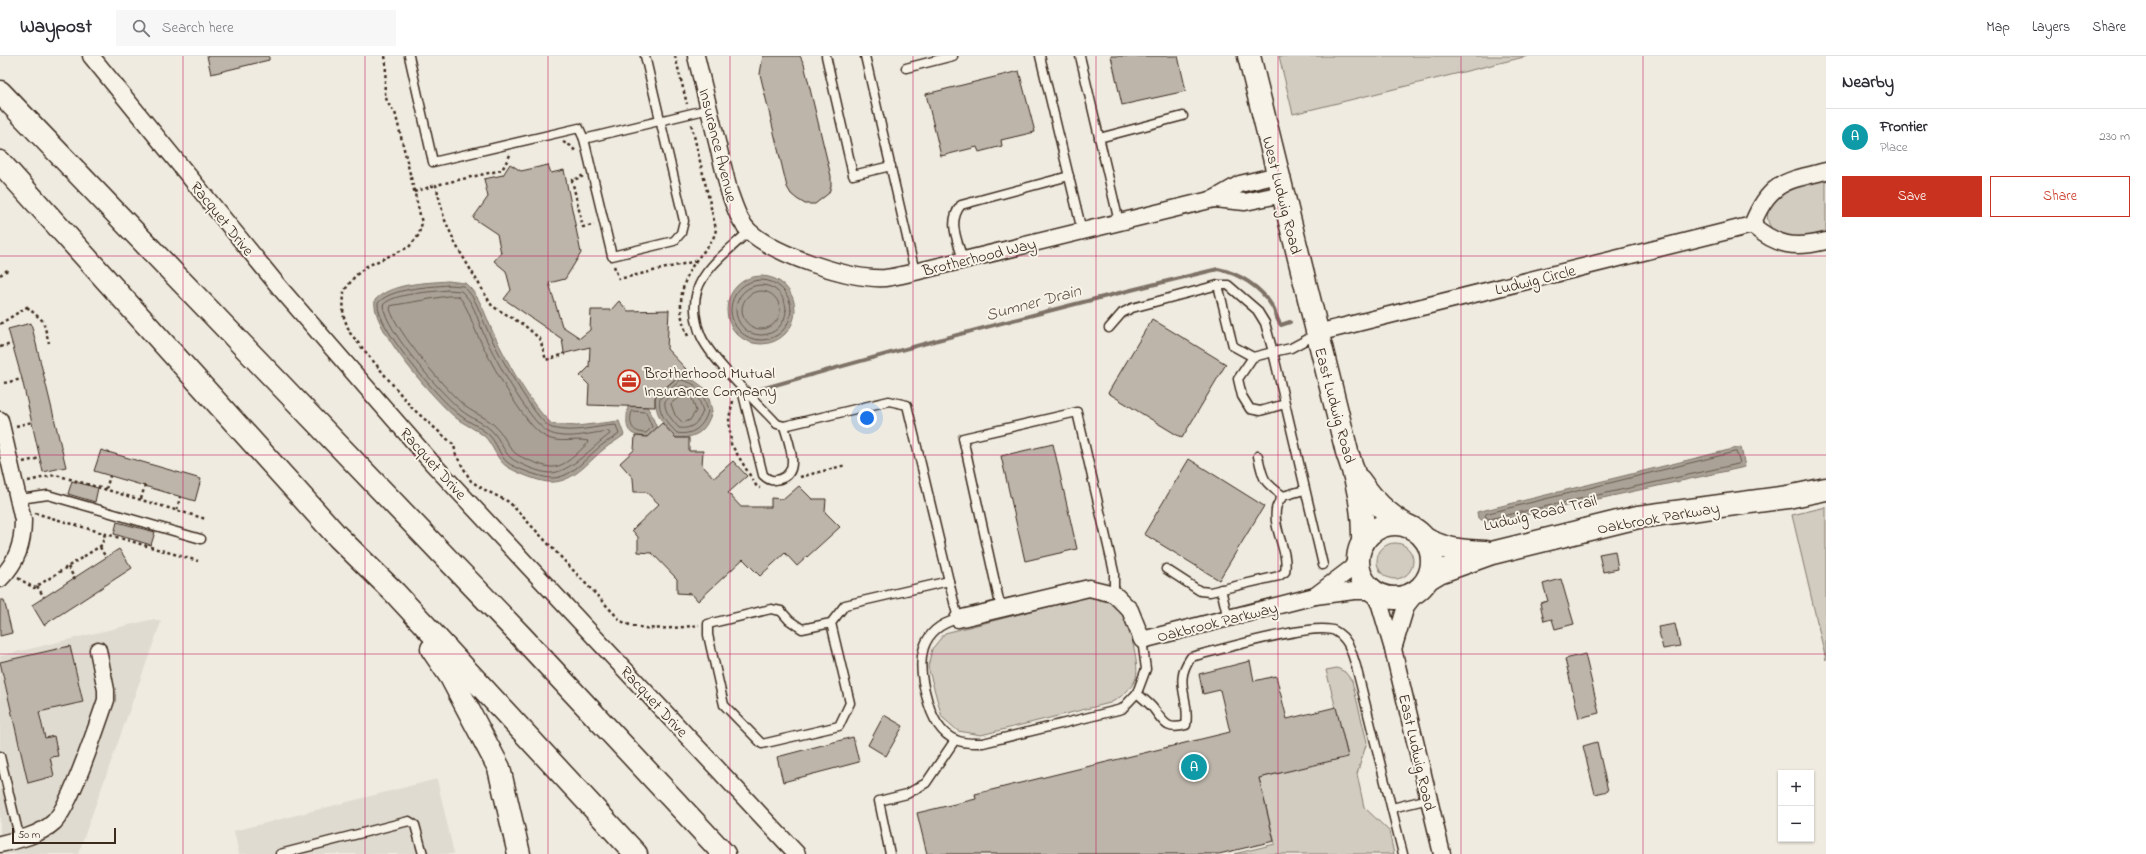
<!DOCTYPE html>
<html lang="en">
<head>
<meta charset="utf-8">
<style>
  :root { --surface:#fff; --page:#f7f7f7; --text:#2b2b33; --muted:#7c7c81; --line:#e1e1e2; --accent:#c8321e }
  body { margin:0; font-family:"Indie Flower",sans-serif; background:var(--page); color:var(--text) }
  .controls { position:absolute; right:12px; bottom:12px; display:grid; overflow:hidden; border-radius:0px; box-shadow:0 1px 3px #0004 }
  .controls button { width:36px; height:36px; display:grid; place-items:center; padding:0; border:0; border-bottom:1px solid var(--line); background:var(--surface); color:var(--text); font:20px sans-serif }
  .scale { position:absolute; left:12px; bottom:10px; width:104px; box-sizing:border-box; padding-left:4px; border:2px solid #3b2a1e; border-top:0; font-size:11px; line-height:14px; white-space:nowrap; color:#3b2a1e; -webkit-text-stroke:3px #f7f3e8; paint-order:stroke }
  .you { position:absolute; left:867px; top:362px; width:14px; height:14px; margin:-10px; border:3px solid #fff; border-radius:50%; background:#1a73e8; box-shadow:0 0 0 6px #1a73e833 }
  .badge { display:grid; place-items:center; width:26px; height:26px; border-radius:50%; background:var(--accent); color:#fff; font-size:13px; font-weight:700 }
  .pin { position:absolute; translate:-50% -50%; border:2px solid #fff; box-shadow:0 1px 4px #0006 }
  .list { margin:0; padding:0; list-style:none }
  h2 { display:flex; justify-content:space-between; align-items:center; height:52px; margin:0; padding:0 16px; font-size:17px }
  h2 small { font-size:13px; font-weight:400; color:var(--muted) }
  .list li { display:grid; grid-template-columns:26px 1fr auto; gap:12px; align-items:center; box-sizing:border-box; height:56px; padding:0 16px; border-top:1px solid var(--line) }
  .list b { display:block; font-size:15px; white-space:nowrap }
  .list p { margin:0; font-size:13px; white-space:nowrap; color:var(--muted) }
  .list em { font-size:13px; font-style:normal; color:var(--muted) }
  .actions { display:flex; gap:8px; padding:12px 16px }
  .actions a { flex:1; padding:9px 0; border:1px solid var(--accent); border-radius:0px; text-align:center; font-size:14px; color:var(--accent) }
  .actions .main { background:var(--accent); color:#fff }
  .icon { flex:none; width:22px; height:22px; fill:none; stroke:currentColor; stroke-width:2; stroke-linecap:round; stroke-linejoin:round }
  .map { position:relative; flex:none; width:1826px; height:798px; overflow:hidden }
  header { display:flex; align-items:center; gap:24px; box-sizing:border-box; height:56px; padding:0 20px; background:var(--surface); border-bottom:1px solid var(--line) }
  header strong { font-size:19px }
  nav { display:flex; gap:22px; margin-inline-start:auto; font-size:14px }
  .search { width:280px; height:36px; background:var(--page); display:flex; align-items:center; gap:10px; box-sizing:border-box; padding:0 14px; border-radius:0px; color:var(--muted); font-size:15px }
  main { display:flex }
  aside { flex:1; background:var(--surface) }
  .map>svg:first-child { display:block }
  .built { fill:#e0dbd0 }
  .green { fill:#d1cbc0; stroke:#867a6f }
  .water { fill:#aaa296; stroke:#7e7266 }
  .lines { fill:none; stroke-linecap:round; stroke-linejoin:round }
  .shore { stroke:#675a4e; stroke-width:1 }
  .stream { stroke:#7e7266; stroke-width:4 }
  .building { fill:#bdb5aa; stroke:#3b2a1e }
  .service-casing { stroke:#3b2a1e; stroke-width:11 }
  .minor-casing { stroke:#3b2a1e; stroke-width:19 }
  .secondary-casing { stroke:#3b2a1e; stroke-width:25 }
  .motorway-casing { stroke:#3b2a1e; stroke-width:25 }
  .path { stroke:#3b2a1e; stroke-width:2.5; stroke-dasharray:3 3; stroke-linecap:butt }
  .service { stroke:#f7f3e8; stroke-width:8 }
  .minor { stroke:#f7f3e8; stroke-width:16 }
  .secondary { stroke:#f7f3e8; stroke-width:22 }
  .motorway { stroke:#f7f3e8; stroke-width:22 }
  .grid { fill:none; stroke:#c2185b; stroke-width:1; stroke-opacity:0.55 }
  .labels { text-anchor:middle; stroke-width:4; stroke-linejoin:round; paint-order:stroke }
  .street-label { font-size:16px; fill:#3b2a1e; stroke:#f7f3e8 }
  .poi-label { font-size:16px; fill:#3b2a1e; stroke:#f7f3e8; text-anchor:start }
  .water-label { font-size:17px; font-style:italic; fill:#625448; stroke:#f7f3e8 }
</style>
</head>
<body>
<header>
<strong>Waypost</strong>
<div class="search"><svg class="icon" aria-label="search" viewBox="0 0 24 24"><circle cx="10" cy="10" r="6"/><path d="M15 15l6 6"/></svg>Search here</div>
<nav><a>Map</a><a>Layers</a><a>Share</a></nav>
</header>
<main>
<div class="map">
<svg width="1826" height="798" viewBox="0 0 1826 798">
  <rect width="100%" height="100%" fill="#efebe0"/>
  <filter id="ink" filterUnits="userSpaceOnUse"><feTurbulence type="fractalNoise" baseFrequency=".025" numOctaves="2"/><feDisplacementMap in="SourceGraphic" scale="8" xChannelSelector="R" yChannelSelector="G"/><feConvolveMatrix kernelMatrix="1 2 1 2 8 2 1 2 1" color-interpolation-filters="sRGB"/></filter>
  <g filter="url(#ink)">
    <g class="built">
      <path d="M154,563L161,566L78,798H0V600Z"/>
      <path d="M437,723L454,798H239L234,775Z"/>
    </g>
    <g class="green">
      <path d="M1279,0H1528L1293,58Z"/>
      <path d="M1826,120V179C1817,180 1807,183 1799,183C1766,182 1756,156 1783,136C1794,128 1813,124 1826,120Z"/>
      <path d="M1826,451V604L1792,459Z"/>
      <circle cx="1395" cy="505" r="18"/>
      <path d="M1091,540C1100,542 1109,543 1116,550C1128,561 1140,606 1136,622C1132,633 1120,642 1110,647L981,679L958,675L942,661L928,611L932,593L945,577Z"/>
      <path d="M1337,612L1345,616L1352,625L1367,686L1357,718L1364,751L1389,775L1394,798H1234L1275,788L1259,722L1348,700L1326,614Z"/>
    </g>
    <g class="water">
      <circle cx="761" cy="254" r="34"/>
      <path d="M448,225L465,227C479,239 484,255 491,272C504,300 529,348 552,368L577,370L619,365L624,379C618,384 610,388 604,393C587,407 572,428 548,426C537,425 515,416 506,410C496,403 493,388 484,380C476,373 465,369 456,362C435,344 370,272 375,244C392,227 424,227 448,225Z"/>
      <path d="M679,320L695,325L707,334L712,355C706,376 696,382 676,382C664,370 655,359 655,341Z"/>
      <path d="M628,350L648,351L657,372L647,381C624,379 626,371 628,350Z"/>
      <path d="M1741,391L1745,411L1488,467L1478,462L1477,456Z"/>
    </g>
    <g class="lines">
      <g class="shore">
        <circle cx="761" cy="254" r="30"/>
        <circle cx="761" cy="254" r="25"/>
        <path d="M448,229L463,230C476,241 480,258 487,273C494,290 536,367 552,372C574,378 595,370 616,369L619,378C614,382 607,385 602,389C585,402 572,423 550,422C540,421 514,412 507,406C499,399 497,386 488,378C479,370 468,366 458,358C439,342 375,271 378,247C391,232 429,231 448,229Z"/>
        <path d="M448,234L461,235C473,245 477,261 482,274C491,296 529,366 548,376C565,385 590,377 608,375L610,378C593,390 570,417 550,417C541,417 518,408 511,402C503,395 500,383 492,375C483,366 472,363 462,355C441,337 386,276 383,249C393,237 432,236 448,234Z"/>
        <circle cx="761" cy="254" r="19"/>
        <path d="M448,240H458C468,250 471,265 477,278C488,301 524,371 546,381C559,388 575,382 588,385L587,388C577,397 565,412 550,411C542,410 518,401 514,396C506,387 503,377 494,369C486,361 475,358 466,351C447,336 396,275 390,253L391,250Z"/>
        <path d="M681,324C701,328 703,338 708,355C704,370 693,380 677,377C668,368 657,357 660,343Z"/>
        <path d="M681,330C696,329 699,344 703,355C699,366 692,374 679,372C673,365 663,355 665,345Z"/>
        <path d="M685,337L692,342L696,355L690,364L683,367L675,359L671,348Z"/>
        <path d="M632,355L646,356L652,371L646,377C632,377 628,368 632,355Z"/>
        <path d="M1736,396L1740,406L1738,408L1489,463L1485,460L1486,458Z"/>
      </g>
      <path class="stream" d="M761,333C913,290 1065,249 1218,213C1238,217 1261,231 1272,250C1276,256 1276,263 1281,269L1290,266"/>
    </g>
    <g class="building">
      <path d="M207,0H269V4L211,18Z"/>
      <path d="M763,0H800L804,8L831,120V130L829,137L815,148H805L797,143L791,138L787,131L760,18Z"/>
      <path d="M1111,0H1178L1186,35L1122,49Z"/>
      <path d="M1019,15L1035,76L1001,84L1002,90L979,96L977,91L941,100L926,38Z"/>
      <path d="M510,108L521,115L548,109L551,117L564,114L581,197L565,223L549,227L562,270L580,282L590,274L591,254H611L619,245L628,255L669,254L667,293L686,313L655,341V351L588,349L589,329L580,320L589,311L590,291L562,298L564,296L562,283L504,243L511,234L506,215L494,205L501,197L497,178L473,162L488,141L484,123L503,119Z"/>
      <path d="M1152,263L1226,308L1182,382L1108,337Z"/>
      <path d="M31,267L66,411L43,416L22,323L8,273Z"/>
      <path d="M662,367L676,382H689V395H703L702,409L714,422L733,405L747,420L728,437L741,451H771V442L784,443L799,430L812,443H826L825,456L840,471L797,510L785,497L760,520L743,503L698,545L692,538L677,537V523L652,497L638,496V481L632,474L659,448L646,436H634L633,422L620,407L634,394L635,380L647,381Z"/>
      <path d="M1053,388L1077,493L1025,505L1001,400Z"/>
      <path d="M101,394L201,423L195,445L94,415Z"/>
      <path d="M1189,403L1264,450L1219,524L1144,478Z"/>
      <path d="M72,425L98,432L95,446L68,438Z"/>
      <path d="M117,466L155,476L151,489L114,478Z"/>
      <path d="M119,493L132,512L44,569L32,549Z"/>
      <path d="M1615,495L1618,513L1603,516L1599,498Z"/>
      <path d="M1561,523L1574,568L1555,573L1552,563L1544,565L1540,547L1548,545L1543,528Z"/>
      <path d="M0,544H4L12,577L0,580Z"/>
      <path d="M1675,568L1680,590L1663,593L1658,571Z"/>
      <path d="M70,590L83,646L39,656L45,682L54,680L58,700L50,701L54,720L28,727L0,606Z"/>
      <path d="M1585,598L1599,657L1579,662L1565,603Z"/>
      <path d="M1250,605L1254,625L1276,620L1287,663L1336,651L1348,701L1259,722L1274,785L1219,798H927L917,757L976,743L975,738L1230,676L1220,634L1203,638L1199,618Z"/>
      <path d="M884,659L903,670L886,700L868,689Z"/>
      <path d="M853,681L859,706L783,726L777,701Z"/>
      <path d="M1597,686L1608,735L1595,738L1583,690Z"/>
    </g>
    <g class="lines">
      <g class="service-casing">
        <g id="service">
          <path d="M409,0L433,106L579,72L584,83L612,200L674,185L681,177L684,165L645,0"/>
          <path d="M826,0L853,119L891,110"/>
          <path d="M865,0L915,216"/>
          <path d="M1040,0L1082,175"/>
          <path d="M1080,0L1119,166"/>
          <path d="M906,12L953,0"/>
          <path d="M1099,82L1183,60"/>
          <path d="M584,83L709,53"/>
          <path d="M749,175C732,192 704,211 697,235C693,249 695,266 701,280C712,305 757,346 777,368L784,370L889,345L907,349L958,563C918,573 917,606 926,639C930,656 938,677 956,684C965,688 974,687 983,687L1122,653L1137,637L1146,613L1142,584"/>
          <path d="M963,204C958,185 947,166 961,149L1069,120"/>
          <path d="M1218,229L1233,290L1253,301"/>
          <path d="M1109,272L1122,257L1132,252L1218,229H1228L1257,254L1265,267L1273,296L1291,292L1317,278"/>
          <path d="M741,330L763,419C769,425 773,425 780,423C802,417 788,385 784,370"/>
          <path d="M1285,348L1260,355L1250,353L1242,340L1238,323L1253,301L1273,296L1323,509"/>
          <path d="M1258,400C1263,424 1263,425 1283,440"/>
          <path d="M20,443L48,439L201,483"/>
          <path d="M1166,513L1200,535L1210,536L1279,520L1285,516C1289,495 1273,475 1276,454C1276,449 1280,444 1283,440L1304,434"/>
          <path d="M1221,533L1228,563"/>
          <path d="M1001,553L963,382L1077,356L1114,516V538"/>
          <path d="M831,567L802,573L789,564L781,555L771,553L708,568V579L724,649L762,688L839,670L850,647L831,567L845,549L949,525"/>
          <path d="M1137,637C1142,642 1149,647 1153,652C1164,666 1166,675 1186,669C1191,642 1172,627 1191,601C1216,595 1316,565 1335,575C1349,583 1351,595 1356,610L1403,798"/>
          <path d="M0,700L20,784"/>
          <path d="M1392,752L1429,743"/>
          <path d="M280,798L409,765L415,769L423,798"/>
          <path d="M890,798L879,745L907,738L926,727L955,684"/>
        </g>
      </g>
      <g class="minor-casing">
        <g id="minor">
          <path d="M91,0L280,232L433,408L797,798"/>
          <path d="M696,0L729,135C734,149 739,166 750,176C776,199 850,224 885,222C895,221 906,218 915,216L1214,143"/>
          <path d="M1826,115C1785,125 1769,126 1752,169C1777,190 1794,193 1826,185"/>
          <path d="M1278,119L1240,128L1214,143L1245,146L1283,138"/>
          <path d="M1317,277L1752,169"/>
          <path d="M0,364L23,464C23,488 17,506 0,523"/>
          <path d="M1358,500L1352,512L1315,540L1354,535H1373L1380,549L1393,593L1406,550L1417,536"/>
          <path d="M958,563L1089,532L1114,538L1130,554L1142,584L1315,540"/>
          <path d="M1393,593L1442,798"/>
          <path d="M0,788C18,784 40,779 54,766C71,749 97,670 106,644V634L98,594"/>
        </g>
      </g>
      <g class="secondary-casing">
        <g id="secondary">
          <path d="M1249,0L1347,396C1358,426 1364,455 1363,487"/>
          <path d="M1359,424C1374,445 1384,456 1407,470"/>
          <circle cx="1395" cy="505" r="37"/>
          <path d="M1425,483C1445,494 1463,495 1485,496"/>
          <path d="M1429,522L1439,516L1492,497L1638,461L1788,441L1826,433"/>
        </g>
      </g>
      <g class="motorway-casing">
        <g id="motorway">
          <path d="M0,36L521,580L724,798"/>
          <path d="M0,106L338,481L395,537L636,798"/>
          <path d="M432,593L451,621L499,712L519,798"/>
        </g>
      </g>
      <g class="path">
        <path d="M385,0C389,22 377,39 395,56L422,167L418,180L409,191L367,210L355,220L344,235L343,259L350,277L412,352L454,389L456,399L471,425L483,433L509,446L620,564C637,577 678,572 699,569"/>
        <path d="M675,0L687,48"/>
        <path d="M563,86L571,90L576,96"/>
        <path d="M510,99L502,114L436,129L444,162L456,189L492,250L524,269L540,283L546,304L565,298"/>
        <path d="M581,119L582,121L572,124L583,171L594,169"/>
        <path d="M414,136L436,129"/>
        <path d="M614,210L619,223L696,205"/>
        <path d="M0,219L9,213"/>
        <path d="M27,251L43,265L49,287"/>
        <path d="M0,268L30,249"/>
        <path d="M688,280C676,256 680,227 695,206C704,193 713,189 716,173L691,67"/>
        <path d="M0,291L12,288"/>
        <path d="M4,327L22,323"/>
        <path d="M733,345L729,362L731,388L757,431L760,432"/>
        <path d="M16,370L32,366"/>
        <path d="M23,406L40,402"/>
        <path d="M800,421L846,409"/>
        <path d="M28,425L55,419L63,421L206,463"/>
        <path d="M106,433L110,420"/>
        <path d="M141,443L145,429"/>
        <path d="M177,454L180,441"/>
        <path d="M35,457L198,505"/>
        <path d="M100,491L106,502"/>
        <path d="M68,511L75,523"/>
        <path d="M18,522L34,532L102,489L105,477"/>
        <path d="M37,530L44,541"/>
      </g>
      <use href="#service" class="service"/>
      <use href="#minor" class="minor"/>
      <use href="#secondary" class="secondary"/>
      <use href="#motorway" class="motorway"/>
    </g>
  </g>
  <path class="grid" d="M183,0V798M365,0V798M548,0V798M730,0V798M913,0V798M1096,0V798M1278,0V798M1461,0V798M1643,0V798M0,200H1826M0,399H1826M0,598H1826"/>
  <defs>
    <g id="office-ring" transform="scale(1.15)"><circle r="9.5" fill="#f7f3e8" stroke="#c8321e" stroke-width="1.5"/><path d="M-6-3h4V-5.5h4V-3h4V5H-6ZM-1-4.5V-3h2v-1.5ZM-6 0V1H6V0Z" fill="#c8321e"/></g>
  </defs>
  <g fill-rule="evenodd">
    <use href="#office-ring" x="629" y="325"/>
  </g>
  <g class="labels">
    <g class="street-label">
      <text transform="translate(719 89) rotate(76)" y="6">Insurance Avenue</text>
      <text transform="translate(1283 139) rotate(76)" y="6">West Ludwig Road</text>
      <text transform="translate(223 162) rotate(51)" y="6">Racquet Drive</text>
      <text transform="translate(979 200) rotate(-14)" y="6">Brotherhood Way</text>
      <text transform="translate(1535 223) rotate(-14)" y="6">Ludwig Circle</text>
      <text transform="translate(1336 349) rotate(75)" y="6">East Ludwig Road</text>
      <text transform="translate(434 407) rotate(48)" y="6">Racquet Drive</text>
      <text transform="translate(1540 456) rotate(-13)" y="6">Ludwig Road Trail</text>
      <text transform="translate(1658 461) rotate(-10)" y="6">Oakbrook Parkway</text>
      <text transform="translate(1217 565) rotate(-14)" y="6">Oakbrook Parkway</text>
      <text transform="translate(655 645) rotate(47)" y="6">Racquet Drive</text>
      <text transform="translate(1418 696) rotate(77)" y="6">East Ludwig Road</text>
    </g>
    <g class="poi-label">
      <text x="644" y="322">Brotherhood Mutual<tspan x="644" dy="18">Insurance Company</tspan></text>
    </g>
    <g class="water-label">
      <text transform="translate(1033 246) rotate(-15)" y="6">Sumner Drain</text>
    </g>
  </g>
</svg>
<div class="controls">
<button>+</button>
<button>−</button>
</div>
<div class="scale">50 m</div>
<div class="you"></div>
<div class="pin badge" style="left:1194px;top:711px;background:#0f9aa8">A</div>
</div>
<aside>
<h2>Nearby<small></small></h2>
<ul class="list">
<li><span class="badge" style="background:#0f9aa8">A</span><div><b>Frontier</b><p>Place</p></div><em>230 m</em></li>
</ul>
<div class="actions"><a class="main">Save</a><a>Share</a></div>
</aside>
</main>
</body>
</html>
